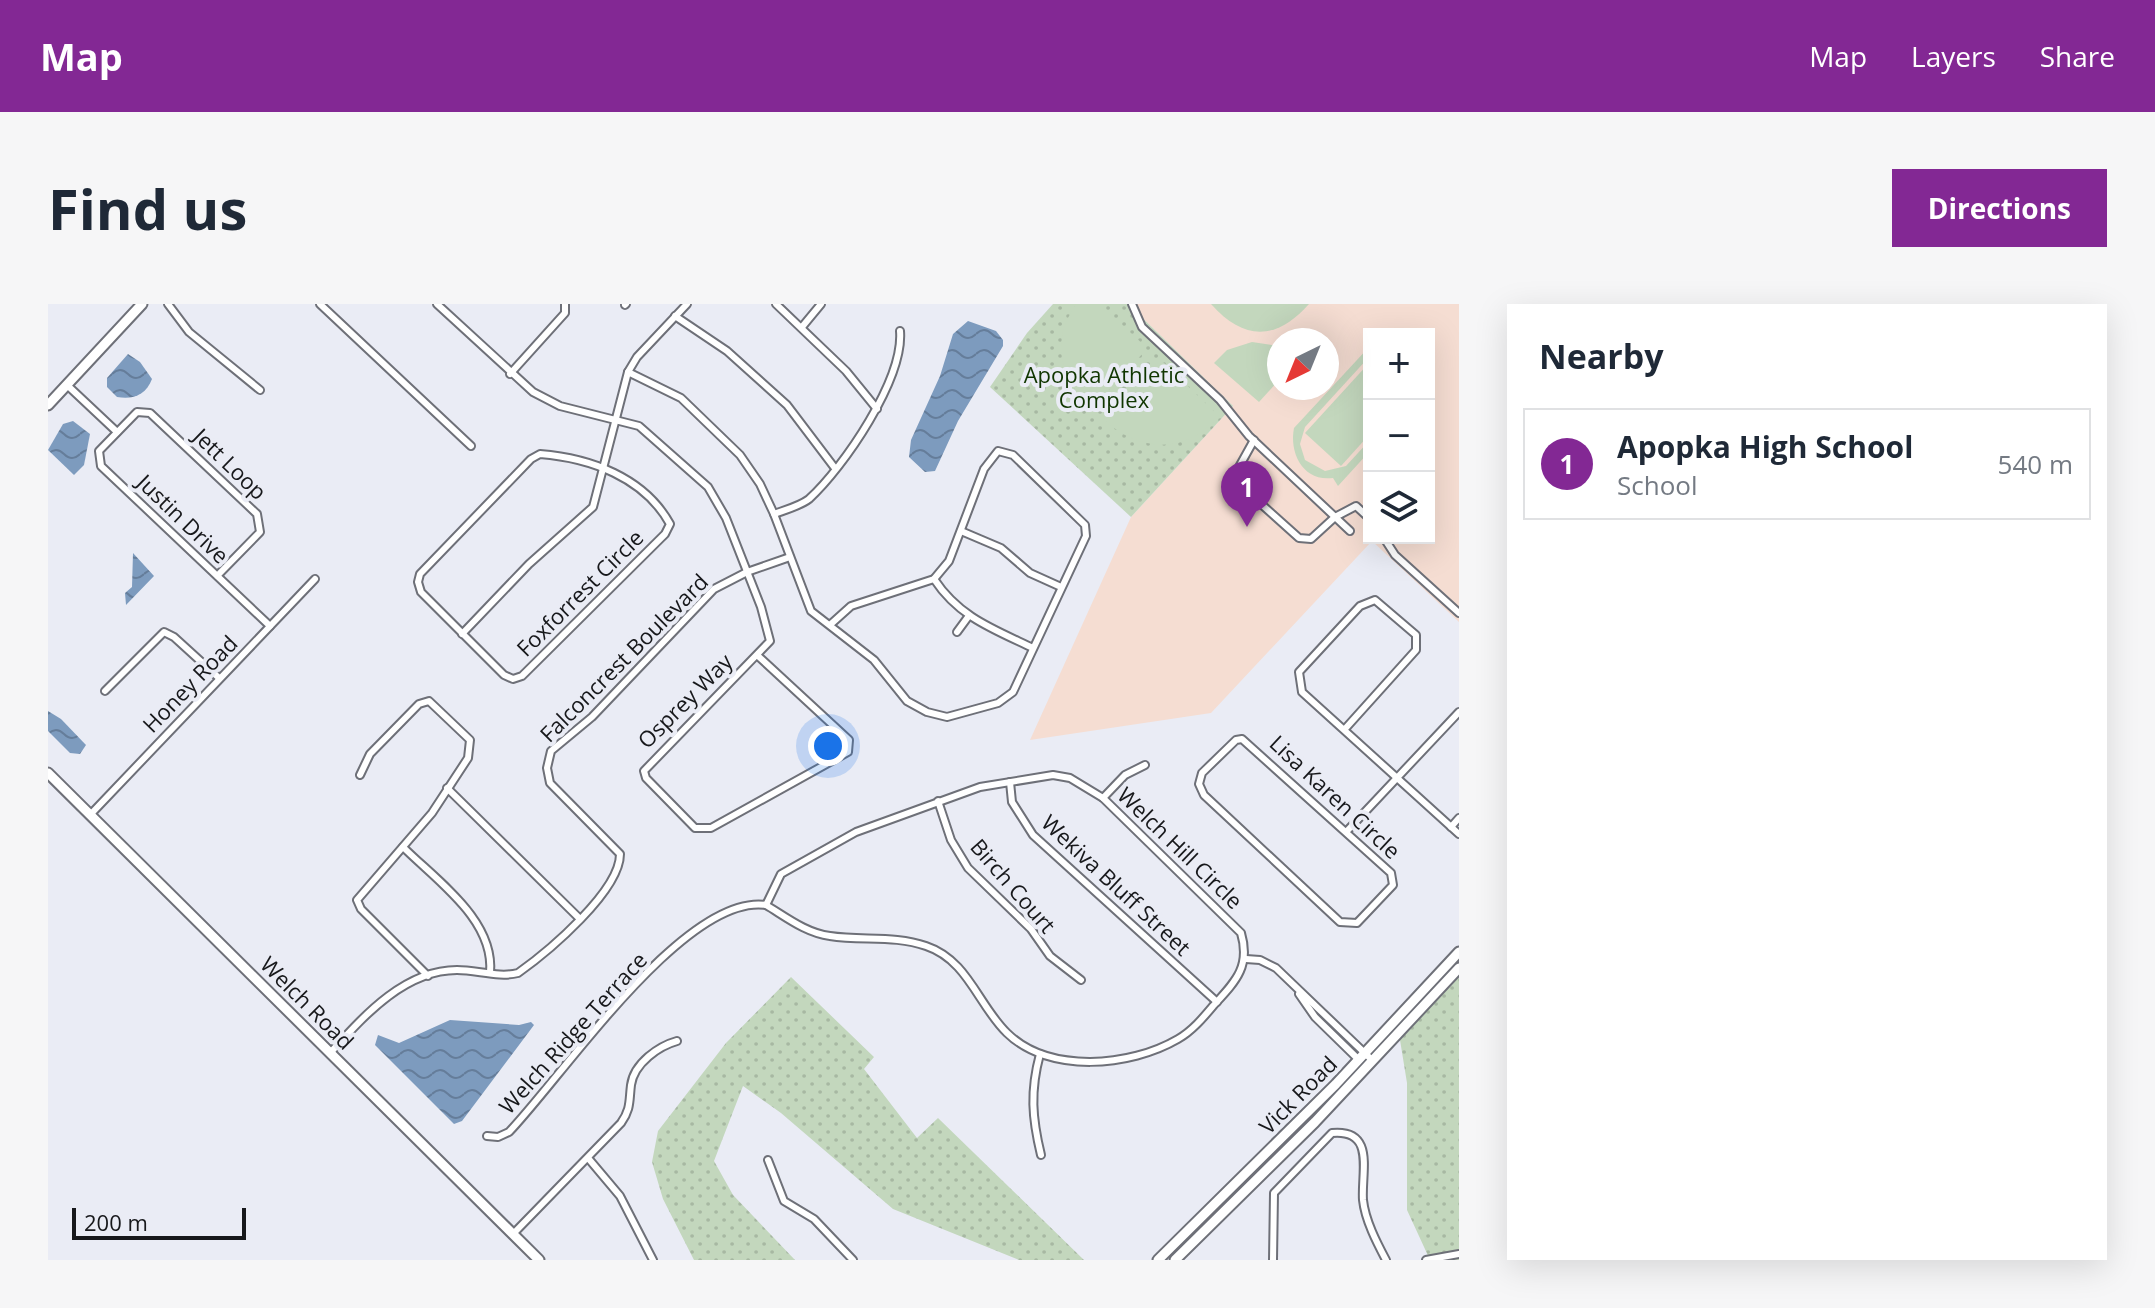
<!DOCTYPE html>
<html lang="en">
<head>
<meta charset="utf-8">
<style>
  :root { --surface:#fff; --page:#f6f6f7; --text:#1f2937; --muted:#747a83; --line:#e0e1e3; --accent:#832894 }
  body { margin:0; font-family:"Open Sans",sans-serif; background:var(--page); color:var(--text) }
  .controls { position:absolute; right:24px; top:24px; display:grid; overflow:hidden; border-radius:0px; box-shadow:0 8px 32px #0002 }
  .controls button { width:72px; height:72px; display:grid; place-items:center; padding:0; border:0; border-bottom:2px solid var(--line); background:var(--surface); color:var(--text); font:40px sans-serif }
  .compass { position:absolute; left:1219px; top:24px; width:72px; height:72px; border-radius:50%; background:var(--surface); box-shadow:0 8px 32px #0002; rotate:223deg }
  .scale { position:absolute; left:24px; bottom:20px; width:174px; box-sizing:border-box; padding-left:8px; border:4px solid #17181b; border-top:0; font-size:22px; line-height:28px; white-space:nowrap; color:#17181b; -webkit-text-stroke:6px #eaecf5; paint-order:stroke }
  .you { position:absolute; left:780px; top:442px; width:28px; height:28px; margin:-20px; border:6px solid #fff; border-radius:50%; background:#1a73e8; box-shadow:0 0 0 12px #1a73e833 }
  .badge { display:grid; place-items:center; width:52px; height:52px; border-radius:50%; background:var(--accent); color:#fff; font-size:26px; font-weight:700 }
  .pin { position:absolute; translate:-50% -66px; filter:drop-shadow(0 2px 4px #0008) }
  .pin::after { content:''; position:absolute; top:42px; width:28px; height:24px; background:inherit; clip-path:polygon(0 0,100% 0,50% 100%) }
  .list { margin:0; padding:0; list-style:none }
  h2 { display:flex; justify-content:space-between; align-items:center; height:104px; margin:0; padding:0 32px; font-size:34px }
  h2 small { font-size:26px; font-weight:400; color:var(--muted) }
  .list li { display:grid; grid-template-columns:52px 1fr auto; gap:24px; align-items:center; box-sizing:border-box; height:112px; margin:0 16px 16px; padding:0 16px; border:2px solid var(--line); border-radius:0px }
  .list b { display:block; font-size:30px; white-space:nowrap }
  .list p { margin:0; font-size:26px; white-space:nowrap; color:var(--muted) }
  .list em { font-size:26px; font-style:normal; color:var(--muted) }
  .icon { flex:none; width:44px; height:44px; fill:none; stroke:currentColor; stroke-width:2; stroke-linecap:round; stroke-linejoin:round }
  .map { position:relative; flex:none; width:1411px; height:956px; overflow:hidden; border-radius:0px }
  header { display:flex; align-items:center; gap:48px; box-sizing:border-box; height:112px; padding:0 40px; background:var(--accent); color:#fff }
  header strong { font-size:38px }
  nav { display:flex; gap:44px; margin-inline-start:auto; font-size:28px }
  .intro { display:flex; align-items:center; justify-content:space-between; box-sizing:border-box; height:192px; padding:0 48px }
  h1 { margin:0; font-size:56px }
  .button { padding:20px 36px; border-radius:0px; background:var(--accent); color:#fff; font-size:28px; font-weight:700 }
  main { display:flex; gap:48px; padding:0 48px }
  aside { flex:1; background:var(--surface); border-radius:0px; box-shadow:0 8px 32px #0002 }
  .map>svg:first-child { display:block }
  .education { fill:#f5ddd2; fill-rule:evenodd }
  .grass { fill:url(#grass-dots) }
  .pitch { fill:#c3d7bd }
  .water { fill:url(#water-waves) }
  .lines { fill:none; stroke-linecap:round; stroke-linejoin:round }
  .street-casing { stroke:#6e7078; stroke-width:10 }
  .secondary-casing { stroke:#6e7078; stroke-width:13 }
  .street { stroke:#fff; stroke-width:6 }
  .secondary { stroke:#fff; stroke-width:9 }
  .labels { text-anchor:middle; stroke-width:8; stroke-linejoin:round; paint-order:stroke }
  .park-label { font-size:22px; fill:#103600; stroke:#eaecf5 }
  .street-label { font-size:22px; fill:#17181b; stroke:#eaecf5 }
</style>
</head>
<body>
<header>
<strong>Map</strong>
<nav><a>Map</a><a>Layers</a><a>Share</a></nav>
</header>
<div class="intro"><h1>Find us</h1><a class="button">Directions</a></div>
<main>
<div class="map">
<svg width="1411" height="956" viewBox="0 0 1411 956">
  <defs>
    <pattern id="grass-dots" width="8" height="8" patternUnits="userSpaceOnUse" patternTransform="scale(2)"><rect width="8" height="8" fill="#c3d7bd"/><path d="M2 2h.1M6 6h.1" fill="none" stroke="#a7b8a2" stroke-width="1.8" stroke-linecap="round"/></pattern>
    <pattern id="water-waves" width="16" height="10" patternUnits="userSpaceOnUse" patternTransform="scale(2)"><rect width="16" height="10" fill="#7d9bbe"/><path d="M0 5q4-4 8 0t8 0" fill="none" stroke="#657d9a"/></pattern>
  </defs>
  <rect width="100%" height="100%" fill="#eaecf5"/>
  <path class="education" d="M1080,0H1411V318L1324,237L1163,409L982,436L1083,213L1185,102ZM1321,30H1381V234H1321ZM1231,36H1279V84H1231Z"/>
  <g class="grass">
    <path d="M1005,0H1080L1185,102L1083,213L942,83L979,29Z"/>
    <path d="M743,673L826,753L816,765L869,834L890,814L1036,956H971L845,905L733,809L695,782L666,857L685,891L747,956H646L615,895L604,858L610,827L678,739Z"/>
    <path d="M1411,673V956H1382L1359,906V779L1352,736Z"/>
  </g>
  <g class="pitch">
    <path d="M1028,0H1051L1097,42V47L1043,105C1012,74 1002,38 1028,0Z"/>
    <path d="M1163,0H1261C1228,37 1196,37 1163,0Z"/>
    <path d="M1204,38L1231,42V76L1211,98L1166,59L1179,46Z"/>
    <path d="M1321,43V53L1257,123L1252,140L1257,156L1277,167L1298,162L1321,137V148L1290,182L1285,174C1255,178 1241,149 1246,124Z"/>
    <path d="M1115,58L1171,112C1138,151 1091,148 1056,116L1108,60Z"/>
    <path d="M1321,59V131L1293,162L1257,129Z"/>
  </g>
  <g class="water">
    <path d="M920,17L948,27L955,36V42L910,117L887,167L877,168L861,153L863,136L892,72L905,30Z"/>
    <path d="M80,50L92,58L104,75C98,91 85,96 69,93L59,83V74Z"/>
    <path d="M25,117L42,130L36,161L26,171L0,146L15,120Z"/>
    <path d="M85,249L106,272L78,301L77,289L84,283Z"/>
    <path d="M0,407L13,415L38,441L32,450L22,449L0,427Z"/>
    <path d="M402,716L471,721L483,718L486,721L414,817L406,820L327,741L330,731L351,739Z"/>
  </g>
  <g class="lines">
    <g class="street-casing">
      <g id="street">
        <path d="M120,0L141,28L212,86"/>
        <path d="M272,0L423,142"/>
        <path d="M389,0L485,88L512,102L591,122L660,183L678,214L713,303L722,337L596,467L598,474L647,524H663L800,448L801,436L709,351"/>
        <path d="M728,0L798,67L829,105"/>
        <path d="M1084,0L1094,23L1172,96L1201,132L1302,227"/>
        <path d="M577,1L578,0"/>
        <path d="M627,12L679,47L739,101L786,163"/>
        <path d="M754,23L773,0"/>
        <path d="M580,68L633,94L692,151L712,180L726,210L763,307L826,356L859,397L879,408L899,413L950,399L965,388L1038,232L1037,221L965,151L950,147L936,165L901,257L886,275L803,302L783,320"/>
        <path d="M462,70L517,9V0"/>
        <path d="M19,81L69,128"/>
        <path d="M1206,136L1191,163L1193,182L1251,234L1263,235L1287,213L1308,202L1321,214"/>
        <path d="M492,150C542,154 596,173 622,220L617,230L474,372L465,375L456,371L373,288L370,278L372,270L483,155Z"/>
        <path d="M726,210C737,206 752,202 761,195C796,163 856,75 852,27"/>
        <path d="M913,227L953,244L982,269L1013,283"/>
        <path d="M1336,234L1347,251L1411,309"/>
        <path d="M169,272L212,228L209,210L102,109L89,108L51,147L53,162L222,322"/>
        <path d="M886,275C911,313 945,325 985,344"/>
        <path d="M909,328L920,313"/>
        <path d="M414,330L481,260L545,203L580,68L589,53L639,0"/>
        <path d="M57,387L116,328L126,333L171,374"/>
        <path d="M1296,426L1368,346V331L1327,296L1312,302L1251,368L1254,388L1411,530"/>
        <path d="M1194,435L1343,569L1345,581L1309,619L1292,618L1156,491L1151,480L1154,469L1188,436Z"/>
        <path d="M312,471L322,450L371,400L381,397L422,436L420,454L384,509L309,596L313,605L380,672"/>
        <path d="M1005,471L1022,474L1055,494L1193,629C1203,663 1187,678 1165,702C1155,714 1144,727 1130,735C1082,763 1001,770 959,729C930,701 920,656 878,642C847,631 814,637 782,632C758,629 738,613 718,601L733,570L808,528L932,483Z"/>
        <path d="M962,478L964,498L985,531L1169,698"/>
        <path d="M399,484L531,614"/>
        <path d="M1055,494L1077,471L1097,461"/>
        <path d="M890,497L903,536L920,564L983,625L1002,652L1033,676"/>
        <path d="M42,511L267,275"/>
        <path d="M1403,523L1411,514"/>
        <path d="M1299,527L1411,408"/>
        <path d="M355,543C389,577 447,616 442,669"/>
        <path d="M1198,655L1212,656L1228,664L1325,757"/>
        <path d="M1251,690L1267,713L1311,756"/>
        <path d="M283,748C315,713 356,666 409,666C429,666 451,674 470,669C501,647 572,587 572,550L502,479L499,464L503,447L544,413L666,285L699,268L742,253"/>
        <path d="M992,750C982,787 984,814 993,851"/>
        <path d="M439,832L450,833L461,828C514,773 637,589 718,601"/>
        <path d="M540,854L572,892L605,956"/>
        <path d="M720,856L736,897L766,915L805,956"/>
        <path d="M465,930L573,819C583,805 581,797 583,781C586,759 611,742 629,737"/>
        <path d="M1225,956L1226,889L1284,829C1328,825 1313,868 1315,896C1317,916 1329,939 1338,956"/>
        <path d="M1378,956L1411,950"/>
      </g>
    </g>
    <g class="secondary-casing">
      <g id="secondary">
        <path d="M0,101L94,0"/>
        <path d="M0,469L491,956"/>
        <path d="M1110,956L1288,780L1411,648"/>
        <path d="M1127,956L1267,818L1411,664"/>
      </g>
    </g>
    <use href="#street" class="street"/>
    <use href="#secondary" class="secondary"/>
  </g>
  <g class="labels">
    <g class="park-label">
      <text x="1056" y="79">Apopka Athletic<tspan x="1056" dy="25">Complex</tspan></text>
    </g>
    <g class="street-label">
      <text transform="translate(182 160) rotate(44)" y="8">Jett Loop</text>
      <text transform="translate(135 215) rotate(44)" y="8">Justin Drive</text>
      <text transform="translate(532 289) rotate(-45)" y="8">Foxforrest Circle</text>
      <text transform="translate(576 354) rotate(-45)" y="8">Falconcrest Boulevard</text>
      <text transform="translate(142 380) rotate(-46)" y="8">Honey Road</text>
      <text transform="translate(637 397) rotate(-45)" y="8">Osprey Way</text>
      <text transform="translate(1287 493) rotate(43)" y="8">Lisa Karen Circle</text>
      <text transform="translate(1132 544) rotate(44)" y="8">Welch Hill Circle</text>
      <text transform="translate(1068 581) rotate(43)" y="8">Wekiva Bluff Street</text>
      <text transform="translate(965 582) rotate(49)" y="8">Birch Court</text>
      <text transform="translate(259 699) rotate(45)" y="8">Welch Road</text>
      <text transform="translate(525 729) rotate(-48)" y="8">Welch Ridge Terrace</text>
      <text transform="translate(1250 791) rotate(-45)" y="8">Vick Road</text>
    </g>
  </g>
</svg>
<div class="controls">
<button>+</button>
<button>−</button>
<button><svg class="icon" aria-label="layers" viewBox="0 0 24 24"><path d="M12 4l9 5-9 5-9-5zM3 14l9 5 9-5"/></svg></button>
</div>
<svg class="compass" viewBox="-18 -18 36 36"><path d="M0-13l5 13h-10z" fill="#e53935"/><path d="M0 13l5-13h-10z" fill="#747a83"/></svg>
<div class="scale">200 m</div>
<div class="you"></div>
<div class="pin badge" style="left:1199px;top:223px">1</div>
</div>
<aside>
<h2>Nearby<small></small></h2>
<ul class="list">
<li><span class="badge">1</span><div><b>Apopka High School</b><p>School</p></div><em>540 m</em></li>
</ul>
</aside>
</main>
</body>
</html>
